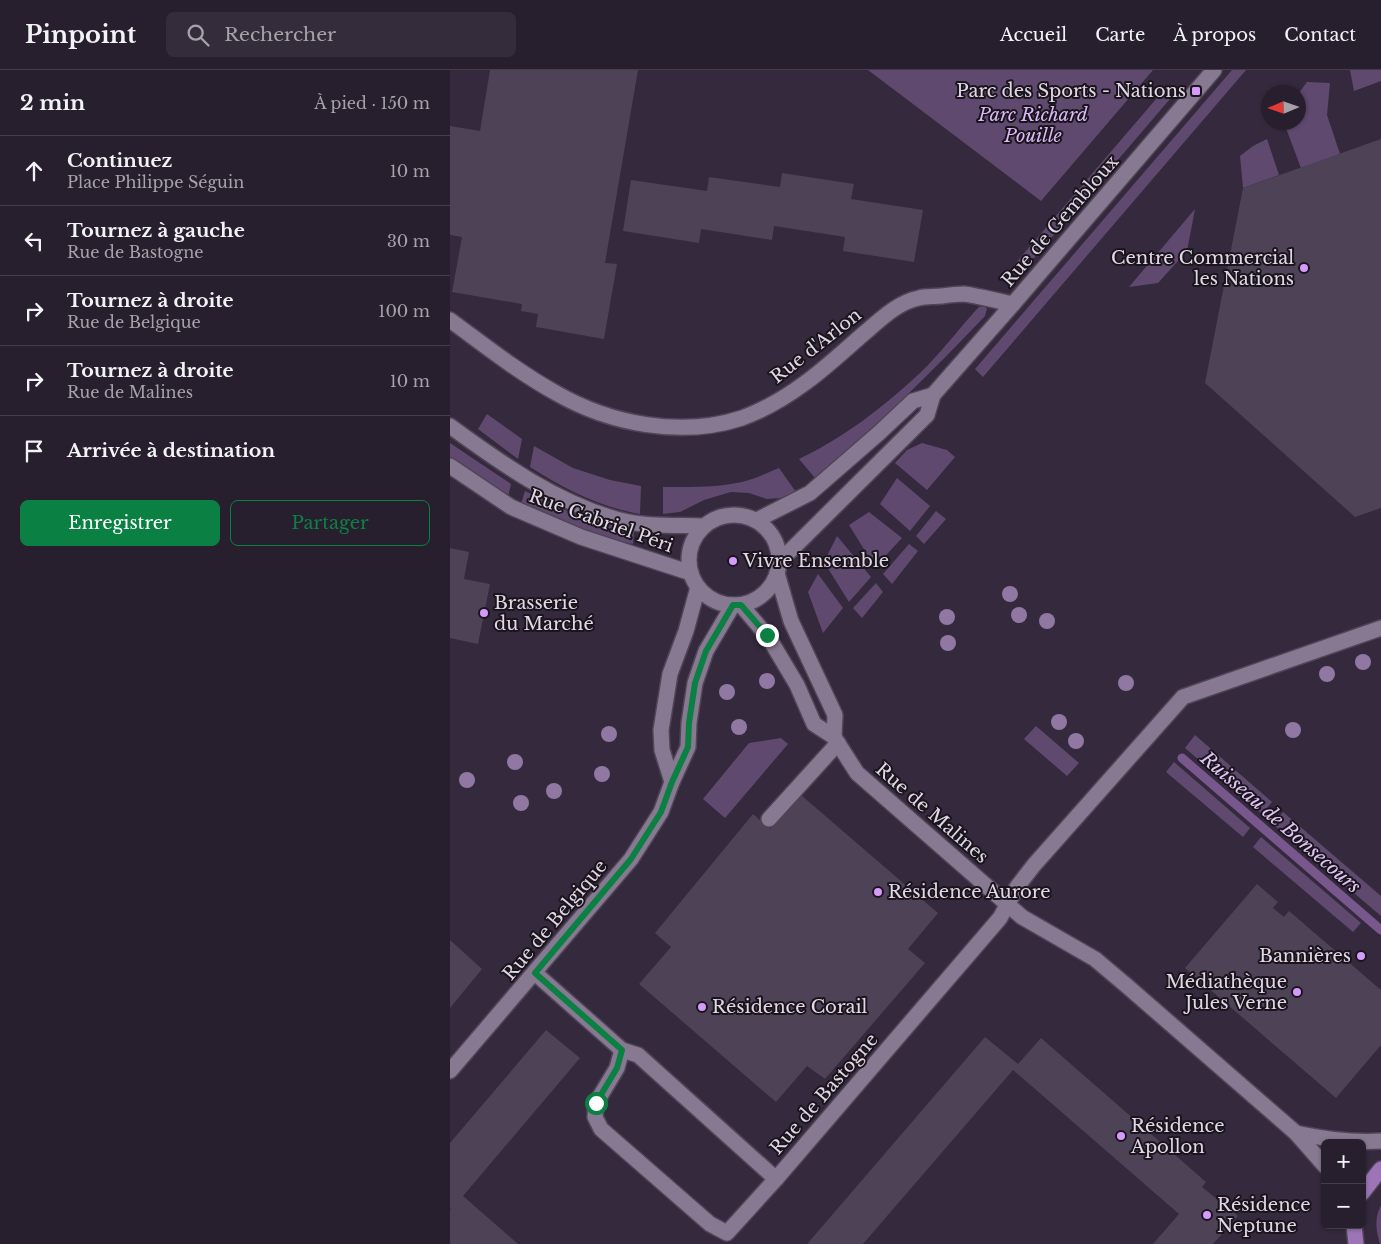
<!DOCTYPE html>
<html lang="fr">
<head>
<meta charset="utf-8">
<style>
  :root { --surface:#281f2e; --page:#342c3a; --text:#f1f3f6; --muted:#a5a2aa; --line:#443d4a; --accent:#0b8043 }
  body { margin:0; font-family:"Libre Baskerville",serif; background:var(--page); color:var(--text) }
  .controls { position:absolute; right:15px; bottom:15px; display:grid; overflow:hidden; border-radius:8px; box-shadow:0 1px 4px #0004 }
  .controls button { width:45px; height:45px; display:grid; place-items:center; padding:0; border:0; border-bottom:1px solid var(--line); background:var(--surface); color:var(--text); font:25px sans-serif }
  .compass { position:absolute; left:811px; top:15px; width:45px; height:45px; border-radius:50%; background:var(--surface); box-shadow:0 1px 4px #0004; rotate:268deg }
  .stop { position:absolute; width:15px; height:15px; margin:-11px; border:4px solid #0b8043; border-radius:50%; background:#fff }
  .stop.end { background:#0b8043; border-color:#fff; box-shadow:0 1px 5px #0008 }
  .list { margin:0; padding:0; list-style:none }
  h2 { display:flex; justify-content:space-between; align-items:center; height:65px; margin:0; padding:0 20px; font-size:21px }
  h2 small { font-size:16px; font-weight:400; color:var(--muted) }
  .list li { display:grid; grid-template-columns:32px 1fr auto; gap:15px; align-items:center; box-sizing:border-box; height:70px; padding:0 20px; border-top:1px solid var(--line) }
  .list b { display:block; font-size:19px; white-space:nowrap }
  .list p { margin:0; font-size:16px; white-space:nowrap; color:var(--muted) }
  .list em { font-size:16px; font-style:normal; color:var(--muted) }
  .actions { display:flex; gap:10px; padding:15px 20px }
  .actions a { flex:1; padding:11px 0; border:1px solid var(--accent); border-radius:8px; text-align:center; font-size:18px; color:var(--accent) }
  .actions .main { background:var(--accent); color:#fff }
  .icon { flex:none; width:28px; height:28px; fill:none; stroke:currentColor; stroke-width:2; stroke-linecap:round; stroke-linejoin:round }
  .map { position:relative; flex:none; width:931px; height:1174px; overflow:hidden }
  header { display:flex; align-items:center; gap:30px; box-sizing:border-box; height:70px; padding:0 25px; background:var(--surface); border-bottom:1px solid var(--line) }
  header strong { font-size:24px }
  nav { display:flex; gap:28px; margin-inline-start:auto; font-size:18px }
  .search { width:350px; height:45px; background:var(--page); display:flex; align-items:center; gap:12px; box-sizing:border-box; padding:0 18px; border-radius:8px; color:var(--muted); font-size:19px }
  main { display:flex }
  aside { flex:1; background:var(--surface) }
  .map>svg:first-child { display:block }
  .green { fill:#60496f }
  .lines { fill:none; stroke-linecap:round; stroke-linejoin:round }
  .stream { stroke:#77578c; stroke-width:9 }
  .building { fill:#4e4257 }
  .minor-casing { stroke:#504556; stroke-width:18 }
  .major-casing { stroke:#504556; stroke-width:18 }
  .minor { stroke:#877991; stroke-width:15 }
  .major { stroke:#9d75b7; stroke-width:15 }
  .tree { fill:#9178a3 }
  .route { stroke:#0b8043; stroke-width:6 }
  .poi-dot { fill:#d59bfb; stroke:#1a141d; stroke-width:2 }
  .labels { text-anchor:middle; stroke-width:4; stroke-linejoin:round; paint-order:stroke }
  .poi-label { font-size:18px; fill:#e0d8e5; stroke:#1a141d; text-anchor:start }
  .park-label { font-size:18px; font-style:italic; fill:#ddb8f7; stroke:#1a141d }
  .street-label { font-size:18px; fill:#e0d8e5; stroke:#1a141d }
  .water-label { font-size:19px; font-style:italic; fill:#e1c5f5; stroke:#1a141d }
</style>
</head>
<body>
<header>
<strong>Pinpoint</strong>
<div class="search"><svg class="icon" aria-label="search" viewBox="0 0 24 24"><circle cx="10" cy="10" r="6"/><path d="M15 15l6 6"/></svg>Rechercher</div>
<nav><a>Accueil</a><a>Carte</a><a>À propos</a><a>Contact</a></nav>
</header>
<main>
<aside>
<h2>2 min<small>À pied · 150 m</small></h2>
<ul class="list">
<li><svg class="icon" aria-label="ahead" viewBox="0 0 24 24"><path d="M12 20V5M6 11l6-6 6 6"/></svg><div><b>Continuez</b><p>Place Philippe Séguin</p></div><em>10 m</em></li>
<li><svg class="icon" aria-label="left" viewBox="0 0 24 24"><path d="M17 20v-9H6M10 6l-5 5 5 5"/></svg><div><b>Tournez à gauche</b><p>Rue de Bastogne</p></div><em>30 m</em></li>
<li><svg class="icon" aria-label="right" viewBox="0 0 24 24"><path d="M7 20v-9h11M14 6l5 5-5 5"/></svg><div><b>Tournez à droite</b><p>Rue de Belgique</p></div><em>100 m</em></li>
<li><svg class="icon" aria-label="right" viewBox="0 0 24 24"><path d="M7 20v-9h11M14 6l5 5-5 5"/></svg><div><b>Tournez à droite</b><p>Rue de Malines</p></div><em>10 m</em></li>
<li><svg class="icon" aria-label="arrive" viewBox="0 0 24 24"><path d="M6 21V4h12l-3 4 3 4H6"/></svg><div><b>Arrivée à destination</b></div></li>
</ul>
<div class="actions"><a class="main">Enregistrer</a><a>Partager</a></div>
</aside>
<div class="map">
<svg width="931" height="1174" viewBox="0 0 931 1174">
  <rect width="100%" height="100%" fill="#35293d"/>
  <g class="green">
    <path d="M418,0H703L591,131Z"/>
    <path d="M782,0H796L533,307L525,299Z"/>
    <path d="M900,0H931V11L904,21Z"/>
    <path d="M857,12L880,13L877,45L890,84L851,98L834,53L848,52L849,23Z"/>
    <path d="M712,22L720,29L572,202L564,195Z"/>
    <path d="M817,69L829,105L793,118L790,86L803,76Z"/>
    <path d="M745,139L737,181L708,213L679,217Z"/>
    <path d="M534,236L537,239L535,246C481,303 425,358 365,408L349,389C393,368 434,337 470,303C490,284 507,261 526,240L529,237Z"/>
    <path d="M37,344L72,369L68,389L28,359Z"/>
    <path d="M0,373L61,414L58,427L0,389Z"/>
    <path d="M472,373L497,380L505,387L477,420L445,393L457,380Z"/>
    <path d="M84,376L123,398L160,410L191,416L190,444C150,437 114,419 80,397Z"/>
    <path d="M329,398L346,422L331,428L317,429L299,423L281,422L254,430L230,442L213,444V417C242,417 272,418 299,410C309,407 319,402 329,398Z"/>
    <path d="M447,408L480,436L460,461L430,434Z"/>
    <path d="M75,421L126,445L151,454L184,462L183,474L158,469L132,460L71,434Z"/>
    <path d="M486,441L496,449L474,474L466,466Z"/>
    <path d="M419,442L452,468L425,497L399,455Z"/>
    <path d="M387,466L421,507L399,532L374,492Z"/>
    <path d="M459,474L468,481L442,514L433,504Z"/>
    <path d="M368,504L393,538L373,563L358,522Z"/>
    <path d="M426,513L433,522L412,548L403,538Z"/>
    <path d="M586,656L629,693L617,706L574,669Z"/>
    <path d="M745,665L822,732L812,744L735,678Z"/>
    <path d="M331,668L338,674L275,748L253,729L299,673Z"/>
    <path d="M724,692L800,758L793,767L716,702Z"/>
    <path d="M833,742L931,826V846L823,754Z"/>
    <path d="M811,767L911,853L903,862L803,777Z"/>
    <path d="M931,1135V1174H930C926,1161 924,1148 931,1135Z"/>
  </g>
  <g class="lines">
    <path class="stream" d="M732,688L931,860"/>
  </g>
  <g class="building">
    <path d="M40,0H188L155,193L167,194L154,269L86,257L88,244L71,241L72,234L2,222L12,167L0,165V56L30,61Z"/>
    <path d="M931,69V438L905,447L755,313L793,118Z"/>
    <path d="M332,103L404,114L401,129L473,140L464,192L393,181L395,167L324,156L322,170L251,159L249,173L173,161L181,110L257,121L259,107L330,117Z"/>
    <path d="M0,478L19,482L14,509L40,514L28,574L0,568Z"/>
    <path d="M351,725L488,843L458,879L475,893L375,1009L357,996L326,1032L189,914L221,877L205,863L303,744L320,759Z"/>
    <path d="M807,814L828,832L823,838L834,847L839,841L931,920V975L886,1028L735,898Z"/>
    <path d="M0,870L32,899L0,938Z"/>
    <path d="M96,960L130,988L13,1126L68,1174H0V1140L1,1139L0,1138V1073Z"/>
    <path d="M535,967L568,994L591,968L756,1112L752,1117L788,1146L763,1174H703L729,1144L563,1000L413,1174H359L358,1173Z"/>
  </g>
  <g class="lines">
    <g class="minor-casing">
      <g id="minor">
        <path d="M0,250C34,275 68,302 106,323C160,354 231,368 292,348C314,340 336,327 355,313C376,298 398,277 418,260C433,247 449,232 469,228C476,226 484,227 492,226C499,225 507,224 514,224C530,226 547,231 563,234"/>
        <path d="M0,356C52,394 107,433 170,450C196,457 226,455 253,456"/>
        <path d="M0,396L61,437L131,467L241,503"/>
        <circle cx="284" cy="490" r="45"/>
        <path d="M307,450L360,423L429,363L463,331L483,325"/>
        <path d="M330,491L477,345L483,325L563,234L764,0"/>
        <path d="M327,503L341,551L385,645L384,667"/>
        <path d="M291,535L319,568L347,615L364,654L384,667L407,703L572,847L645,889L677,916L846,1063L875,1096"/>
        <path d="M222,712L212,680L211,660L220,604L236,561L248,517"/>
        <path d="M319,749L388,673"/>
        <path d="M85,903L172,980L188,985L326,1109"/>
        <path d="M172,980L167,998L146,1033L145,1047L151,1059L260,1154L277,1163L326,1109L550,848L567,817L584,795L733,627L931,558"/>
        <path d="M0,1001L181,789L211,742L222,712L238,677L239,653L245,613L256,581L283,535"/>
        <path d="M846,1063C874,1069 902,1073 931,1071"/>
      </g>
    </g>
    <g class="major-casing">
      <g id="major">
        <path d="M912,1123L931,1099"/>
        <path d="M904,1155L906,1174"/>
      </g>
    </g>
    <use href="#minor" class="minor"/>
    <use href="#major" class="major"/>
  </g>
  <g class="tree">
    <circle cx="560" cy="524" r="8"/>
    <circle cx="569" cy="545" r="8"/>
    <circle cx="497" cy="547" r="8"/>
    <circle cx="597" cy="551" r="8"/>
    <circle cx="498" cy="573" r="8"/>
    <circle cx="913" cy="592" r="8"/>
    <circle cx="877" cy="604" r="8"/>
    <circle cx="317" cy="611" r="8"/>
    <circle cx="676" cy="613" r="8"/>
    <circle cx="277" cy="622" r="8"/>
    <circle cx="609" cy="652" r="8"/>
    <circle cx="289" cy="657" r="8"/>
    <circle cx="843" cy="660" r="8"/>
    <circle cx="159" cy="664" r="8"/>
    <circle cx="626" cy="671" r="8"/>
    <circle cx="65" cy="692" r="8"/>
    <circle cx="152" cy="704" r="8"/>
    <circle cx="17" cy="710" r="8"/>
    <circle cx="104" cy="721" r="8"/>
    <circle cx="71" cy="733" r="8"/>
  </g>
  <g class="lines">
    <path class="route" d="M146,1033L167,998L172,980L85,903L181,789L211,742L222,712L238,677L239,653L245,613L256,581L283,535H291L317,565"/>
  </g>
  <g class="poi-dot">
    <rect x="741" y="16" width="10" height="10" rx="2.5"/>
    <circle cx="854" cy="198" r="5"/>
    <circle cx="283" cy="491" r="5"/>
    <circle cx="34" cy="543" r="5"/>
    <circle cx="428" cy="822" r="5"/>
    <circle cx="911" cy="886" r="5"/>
    <circle cx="847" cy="922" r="5"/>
    <circle cx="252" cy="937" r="5"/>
    <circle cx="671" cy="1066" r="5"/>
    <circle cx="757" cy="1145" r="5"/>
  </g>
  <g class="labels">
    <g class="poi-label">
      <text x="736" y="27" text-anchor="end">Parc des Sports - Nations</text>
      <text x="844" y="194" text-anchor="end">Centre Commercial<tspan x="844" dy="21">les Nations</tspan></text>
      <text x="293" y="497">Vivre Ensemble</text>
      <text x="44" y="539">Brasserie<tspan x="44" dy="21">du Marché</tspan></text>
      <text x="438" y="828">Résidence Aurore</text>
      <text x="901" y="892" text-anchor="end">Bannières</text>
      <text x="837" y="918" text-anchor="end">Médiathèque<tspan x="837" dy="21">Jules Verne</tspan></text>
      <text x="262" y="943">Résidence Corail</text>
      <text x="681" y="1062">Résidence<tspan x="681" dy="21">Apollon</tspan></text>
      <text x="767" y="1141">Résidence<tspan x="767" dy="21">Neptune</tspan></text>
    </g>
    <g class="park-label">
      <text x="583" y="51">Parc Richard<tspan x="583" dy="21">Pouille</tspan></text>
    </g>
    <g class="street-label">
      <text transform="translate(610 151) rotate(-49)" y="6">Rue de Gembloux</text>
      <text transform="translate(366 276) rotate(-38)" y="6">Rue d'Arlon</text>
      <text transform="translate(151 451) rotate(20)" y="6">Rue Gabriel Péri</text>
      <text transform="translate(482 743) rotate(41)" y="6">Rue de Malines</text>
      <text transform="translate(105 850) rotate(-50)" y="6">Rue de Belgique</text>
      <text transform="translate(374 1024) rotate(-49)" y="6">Rue de Bastogne</text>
    </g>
    <g class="water-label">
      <text transform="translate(831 752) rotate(41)" y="7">Ruisseau de Bonsecours</text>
    </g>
  </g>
</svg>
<div class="controls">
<button>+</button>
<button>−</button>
</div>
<svg class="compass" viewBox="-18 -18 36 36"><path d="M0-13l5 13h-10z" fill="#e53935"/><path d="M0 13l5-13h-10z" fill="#a5a2aa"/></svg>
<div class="stop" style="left:146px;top:1033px"></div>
<div class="stop end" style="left:317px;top:565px"></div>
</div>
</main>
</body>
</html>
